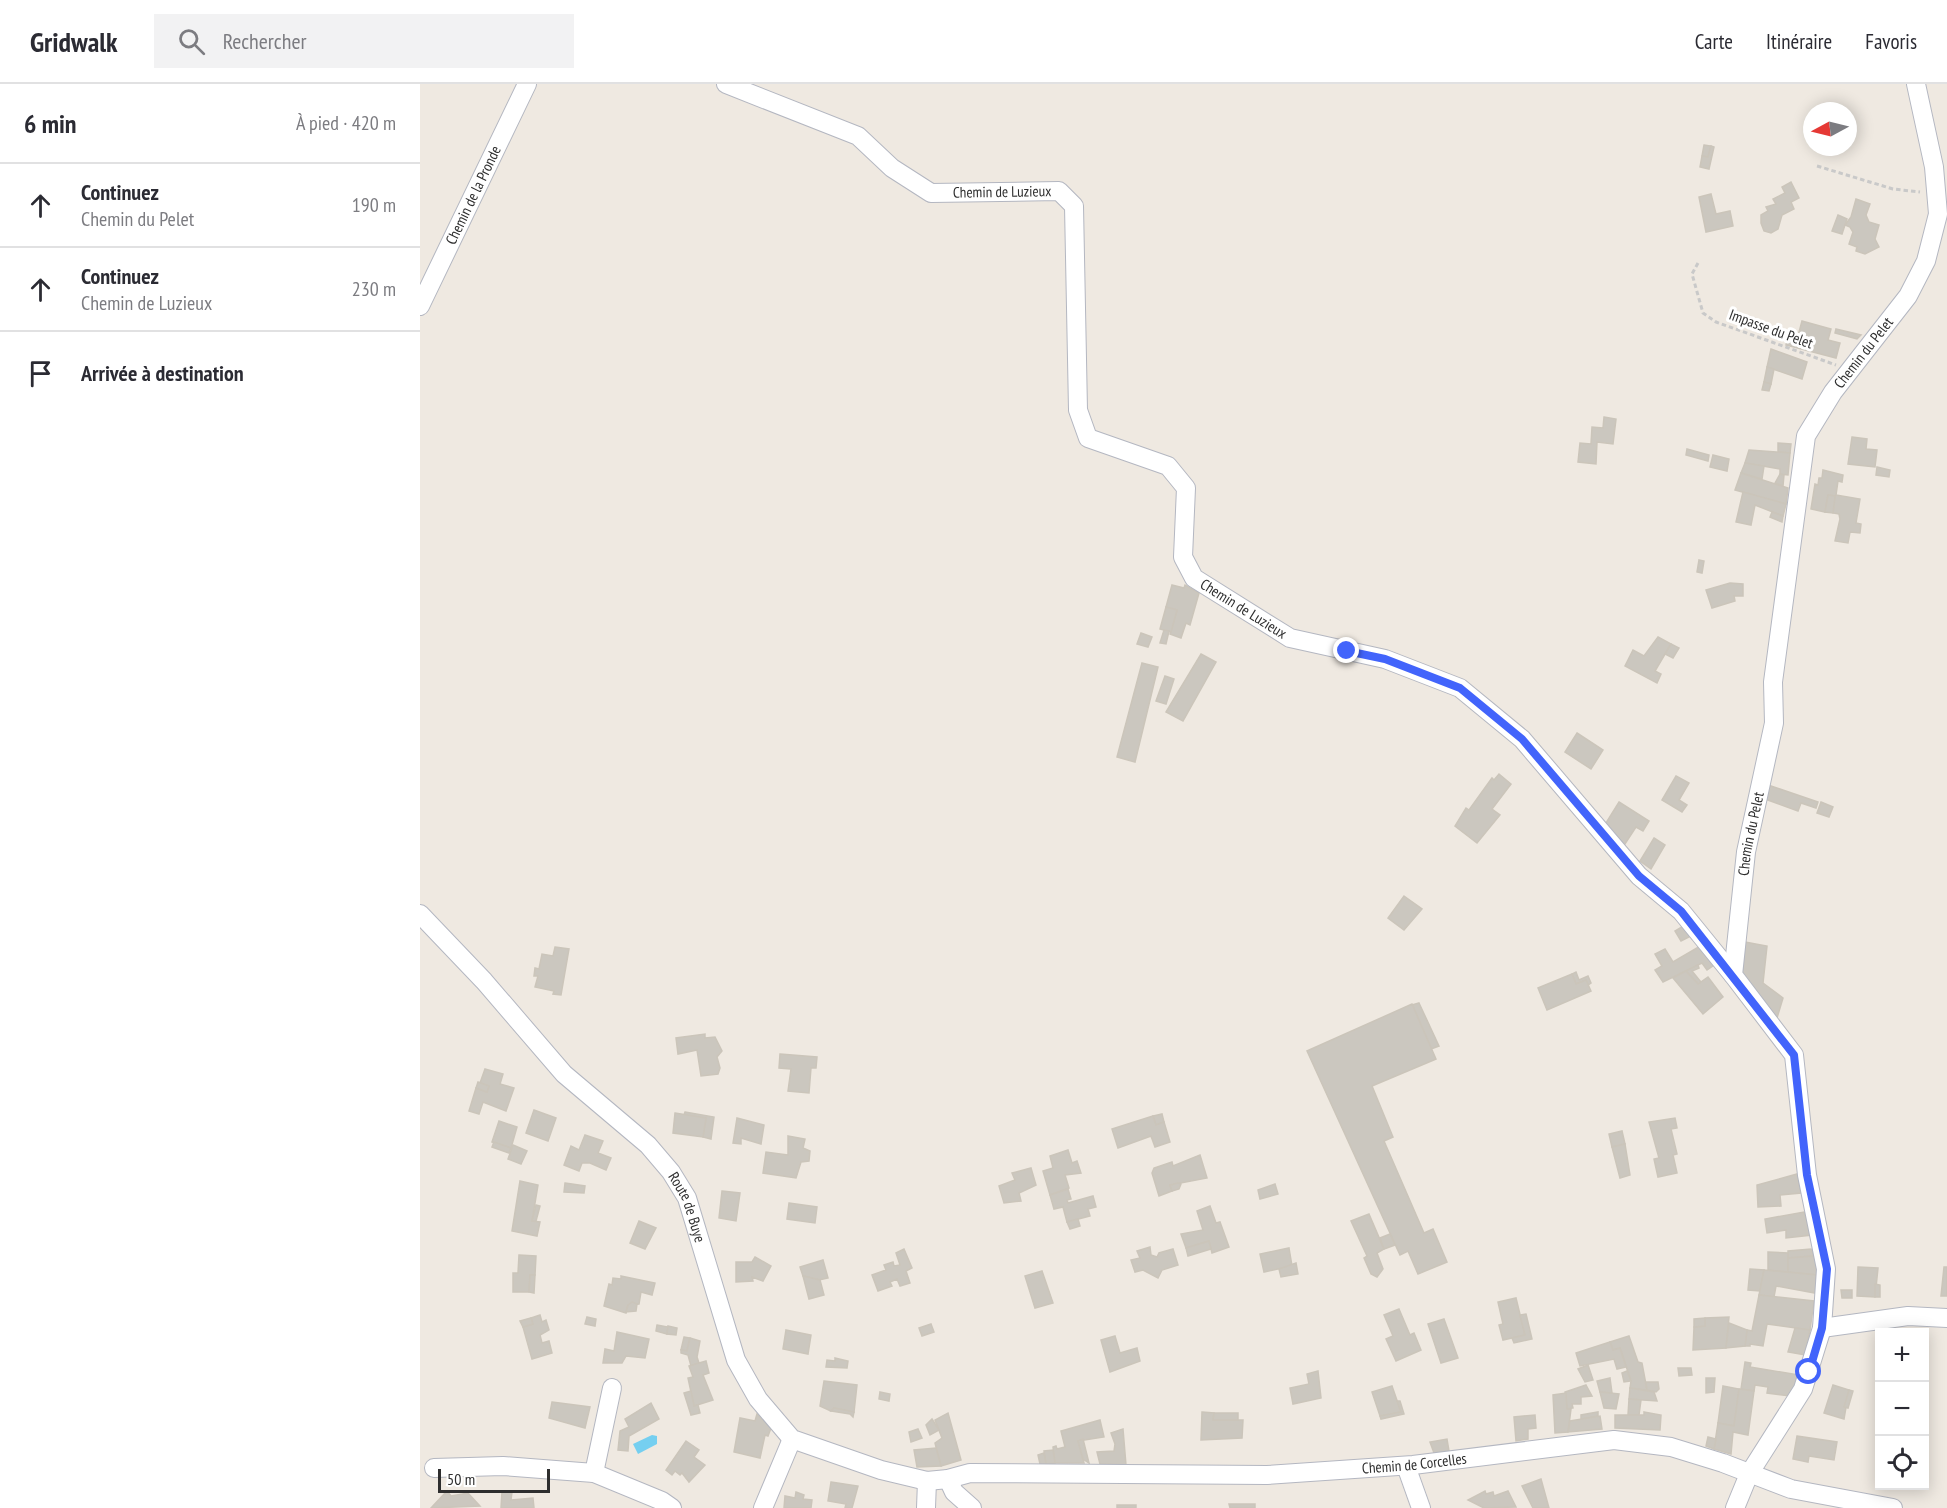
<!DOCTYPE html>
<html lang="fr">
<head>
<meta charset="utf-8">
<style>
  :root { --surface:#fff; --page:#f2f2f3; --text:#2b2b33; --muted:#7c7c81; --line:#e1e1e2 }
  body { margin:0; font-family:"PT Sans Narrow",sans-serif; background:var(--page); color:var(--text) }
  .controls { position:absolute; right:18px; bottom:18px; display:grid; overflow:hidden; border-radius:0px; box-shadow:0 3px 15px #0003 }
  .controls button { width:54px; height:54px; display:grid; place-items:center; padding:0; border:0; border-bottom:2px solid var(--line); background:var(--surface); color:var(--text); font:30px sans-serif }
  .compass { position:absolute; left:1383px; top:18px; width:54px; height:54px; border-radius:50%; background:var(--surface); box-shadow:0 3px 15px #0003; rotate:263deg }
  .scale { position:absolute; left:18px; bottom:15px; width:112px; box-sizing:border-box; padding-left:6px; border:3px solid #2e2e2e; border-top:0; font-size:16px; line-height:21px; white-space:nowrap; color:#2e2e2e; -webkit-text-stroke:4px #fff; paint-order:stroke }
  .stop { position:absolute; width:18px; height:18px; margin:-14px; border:4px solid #4264fb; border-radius:50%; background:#fff }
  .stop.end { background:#4264fb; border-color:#fff; box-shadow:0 2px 6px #0008 }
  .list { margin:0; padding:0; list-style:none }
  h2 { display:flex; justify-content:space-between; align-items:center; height:78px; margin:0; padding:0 24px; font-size:26px }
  h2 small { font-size:20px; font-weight:400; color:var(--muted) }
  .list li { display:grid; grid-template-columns:39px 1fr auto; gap:18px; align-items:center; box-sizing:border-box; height:84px; padding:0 24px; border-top:2px solid var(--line) }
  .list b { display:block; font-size:22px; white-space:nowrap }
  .list p { margin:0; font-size:20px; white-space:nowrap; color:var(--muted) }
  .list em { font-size:20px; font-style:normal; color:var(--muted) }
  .icon { flex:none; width:33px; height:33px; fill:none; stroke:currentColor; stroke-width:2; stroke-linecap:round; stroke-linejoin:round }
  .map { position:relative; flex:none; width:1527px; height:1424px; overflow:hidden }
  header { display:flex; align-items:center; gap:36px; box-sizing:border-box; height:84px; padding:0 30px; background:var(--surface); border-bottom:2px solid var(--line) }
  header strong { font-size:28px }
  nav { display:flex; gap:33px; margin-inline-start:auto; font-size:21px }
  .search { width:420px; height:54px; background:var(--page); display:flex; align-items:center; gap:15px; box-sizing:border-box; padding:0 21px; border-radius:0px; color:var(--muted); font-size:22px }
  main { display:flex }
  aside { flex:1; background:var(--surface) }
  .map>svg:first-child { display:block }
  .water { fill:#75cff0 }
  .building { fill:#cbc7bf; stroke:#cbc5ba; stroke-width:1.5 }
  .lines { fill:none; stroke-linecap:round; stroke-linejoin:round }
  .minor-casing { stroke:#b4b7c1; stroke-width:20 }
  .path { stroke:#c9c9c9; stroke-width:3; stroke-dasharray:4.5 3; stroke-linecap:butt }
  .minor { stroke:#fff; stroke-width:18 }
  .route { stroke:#4264fb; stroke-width:8 }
  .labels { text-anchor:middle; stroke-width:6; stroke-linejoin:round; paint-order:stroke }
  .street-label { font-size:15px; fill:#2e2e2e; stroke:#fff }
</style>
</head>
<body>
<header>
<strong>Gridwalk</strong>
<div class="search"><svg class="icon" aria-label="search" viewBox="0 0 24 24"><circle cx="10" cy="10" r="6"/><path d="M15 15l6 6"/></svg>Rechercher</div>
<nav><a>Carte</a><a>Itinéraire</a><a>Favoris</a></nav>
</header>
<main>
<aside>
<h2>6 min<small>À pied · 420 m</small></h2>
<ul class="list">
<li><svg class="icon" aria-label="ahead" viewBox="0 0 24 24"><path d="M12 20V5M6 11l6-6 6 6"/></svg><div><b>Continuez</b><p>Chemin du Pelet</p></div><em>190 m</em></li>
<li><svg class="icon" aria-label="ahead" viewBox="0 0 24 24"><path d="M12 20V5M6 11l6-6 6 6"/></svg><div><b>Continuez</b><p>Chemin de Luzieux</p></div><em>230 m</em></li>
<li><svg class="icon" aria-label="arrive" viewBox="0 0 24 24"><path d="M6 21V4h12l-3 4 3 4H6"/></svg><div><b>Arrivée à destination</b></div></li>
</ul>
</aside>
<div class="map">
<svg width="1527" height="1424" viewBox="0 0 1527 1424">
  <rect width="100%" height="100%" fill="#efe9e1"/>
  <path class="water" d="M232,1351L237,1352V1360L218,1370L213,1360Z"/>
  <g class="building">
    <path d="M1284,61L1291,62L1288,73L1282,72Z"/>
    <path d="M1291,62L1294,63L1289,85L1280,83L1282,72L1288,73Z"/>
    <path d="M1371,98L1379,114L1371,118L1374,125L1362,131L1358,145L1351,149L1344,147L1341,139V131L1348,127L1346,123L1356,120L1353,115L1365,109L1362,103Z"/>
    <path d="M1291,110L1296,130L1310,127L1313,142L1286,148L1279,113Z"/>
    <path d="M1436,115L1450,120L1446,131L1449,138L1459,141L1455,155L1459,163L1445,170L1436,167L1437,163L1429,160L1433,148L1430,143L1425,141L1431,133Z"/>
    <path d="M1418,131L1427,135L1422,150L1412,147Z"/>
    <path d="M1382,237L1411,245L1408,256L1420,259L1416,274L1366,261L1369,250L1378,252Z"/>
    <path d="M1416,245L1441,251L1437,255L1415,249Z"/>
    <path d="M1351,265L1387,278L1382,295L1347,283Z"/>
    <path d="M1347,283L1354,285L1351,300L1344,298Z"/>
    <path d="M1344,298L1351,300L1349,307L1342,306Z"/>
    <path d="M1184,333L1196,335L1193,360L1177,358L1176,380L1158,378L1160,359L1171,360L1172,343L1183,344Z"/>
    <path d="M1432,353L1447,355L1446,365L1457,366L1455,383L1428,380Z"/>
    <path d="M1358,359L1371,360L1370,369L1358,368Z"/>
    <path d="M1267,365L1289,371L1288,377L1266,371Z"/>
    <path d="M1329,366L1370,369L1368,391L1360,390V385L1325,379Z"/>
    <path d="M1293,371L1309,375L1307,387L1290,383Z"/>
    <path d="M1325,379L1344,382L1342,395L1321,389Z"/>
    <path d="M1457,383L1470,386L1469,393L1456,391Z"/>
    <path d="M1403,386L1423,391L1422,398L1418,397L1416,411L1440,415L1436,439L1441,440L1440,449L1430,448L1428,459L1415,457L1420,435L1419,430L1413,429L1415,412L1408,411L1405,428L1391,425L1395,400L1398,401L1399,394H1402Z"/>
    <path d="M1321,389L1368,404L1366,420L1315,406Z"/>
    <path d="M1360,390L1364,391L1363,402L1355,399Z"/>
    <path d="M1323,408L1366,420L1363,432L1335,421L1331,441L1316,438Z"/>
    <path d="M1408,411L1415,412L1413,429L1405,428Z"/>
    <path d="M1352,428L1363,432L1362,438L1350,433Z"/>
    <path d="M1279,476L1284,477L1282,489L1277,488Z"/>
    <path d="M1310,499L1323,500V512H1314L1315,517L1292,524L1286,506Z"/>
    <path d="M752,501L764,504L765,501L779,509L770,541L766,539L761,554L750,550L757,526L746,523Z"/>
    <path d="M746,523L757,526L751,548L740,545Z"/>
    <path d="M744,546L749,547L746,560L740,559Z"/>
    <path d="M721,549L732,553L728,563L717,560Z"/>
    <path d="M1238,553L1251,560L1235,587L1241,590L1237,599L1205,582L1213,566L1224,572Z"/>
    <path d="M1251,560L1259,564L1253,574L1245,570Z"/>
    <path d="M781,570L796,578L763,637L746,628Z"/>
    <path d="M722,579L738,583L715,678L697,673Z"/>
    <path d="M745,592L754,595L746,620L736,617Z"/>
    <path d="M1157,649L1183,666L1171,685L1145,668Z"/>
    <path d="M1079,690L1091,700L1072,725L1080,731L1057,759L1035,742L1046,724L1049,726L1072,694L1074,696Z"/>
    <path d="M1256,692L1269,699L1259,716L1267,721L1262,728L1242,716Z"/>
    <path d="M1348,701L1398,718L1396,724L1381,719L1378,727L1345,715Z"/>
    <path d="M1199,718L1229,737L1223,747L1216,743L1203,763L1186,739Z"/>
    <path d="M1401,718L1413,723L1409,733L1397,729Z"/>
    <path d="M1234,754L1245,761L1231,785L1220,777Z"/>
    <path d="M984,812L1002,825L984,846L968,834Z"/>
    <path d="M1265,841L1271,852L1261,857L1255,847Z"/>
    <path d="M1325,858L1347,862L1343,899L1363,914L1357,934L1321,887Z"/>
    <path d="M1282,861L1297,879L1287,886L1282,879L1243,898L1235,886L1242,882L1235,870L1245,865L1253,878Z"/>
    <path d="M135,863L149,865L141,911L133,910L134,907L115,903L118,892H114L115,884L119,885L122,870L133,872Z"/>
    <path d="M1278,881L1279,884L1272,887L1281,898L1278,900L1266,887Z"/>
    <path d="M1266,887L1278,900L1288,893L1303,913L1283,930L1253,894Z"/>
    <path d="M1156,888L1159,896L1168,892L1171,899L1168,901L1166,896L1156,900L1152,890Z"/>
    <path d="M1152,890L1156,900L1166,896L1171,907L1127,926L1118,904Z"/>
    <path d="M999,919L1019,962L1011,965L992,921Z"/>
    <path d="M992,920L1016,975L952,1002L973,1053L964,1057L1004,1149L1013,1145L1027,1178L998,1190L988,1167L980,1171L887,967Z"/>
    <path d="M285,950V954L295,953L302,967L297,973L300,984L298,990L281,992L277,966L258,970L256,954Z"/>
    <path d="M360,970L397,973L396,984H391L389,1009L368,1007L371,985L359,984Z"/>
    <path d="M65,985L83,990L80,1000L94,1004L86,1027L63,1018L59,1030L49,1027L56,1004L67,1008L69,1002L60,999Z"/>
    <path d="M58,998L69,1002L67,1008L56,1004Z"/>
    <path d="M114,1026L136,1034L128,1057L106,1049Z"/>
    <path d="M265,1028L294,1033L291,1055L283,1053L286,1034L264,1031Z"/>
    <path d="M255,1029L286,1034L283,1053L253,1049Z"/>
    <path d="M742,1030L744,1038L736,1041L733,1032Z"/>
    <path d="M733,1032L736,1041L744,1038L750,1058L735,1063L731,1052L698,1064L692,1045Z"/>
    <path d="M317,1034L344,1041L341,1060L321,1054V1060L313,1059Z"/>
    <path d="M1255,1034L1257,1044L1251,1045L1257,1070L1253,1071L1257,1089L1238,1093L1234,1075L1239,1074L1229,1038Z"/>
    <path d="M79,1037L97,1043L91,1064L72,1058Z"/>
    <path d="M1202,1047L1205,1060L1192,1063L1189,1050Z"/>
    <path d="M165,1051L183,1057L178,1069L191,1074L186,1086L170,1079H162L159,1087L144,1081L151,1062L159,1066Z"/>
    <path d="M368,1052L385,1055L383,1064L390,1067L389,1077L381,1078L376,1094L343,1089L346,1068L368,1071Z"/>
    <path d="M74,1058L91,1064L89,1069L72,1063Z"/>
    <path d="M1205,1060L1210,1091L1200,1094L1192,1063Z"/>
    <path d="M93,1061L107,1067L101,1080L88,1075Z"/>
    <path d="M648,1066L652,1079L657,1077L661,1089L645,1091L649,1104L630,1111L623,1087L633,1084L630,1072Z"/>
    <path d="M780,1071L787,1094L750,1101L752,1107L739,1112L732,1089L734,1084L752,1078L753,1082Z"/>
    <path d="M611,1084L616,1101L599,1109L601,1117L584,1119L579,1102L595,1096L592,1089Z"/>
    <path d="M1377,1090L1381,1109L1360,1111L1361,1122L1338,1123L1337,1101Z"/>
    <path d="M100,1097L118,1101L112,1137L120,1138L117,1152L92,1147Z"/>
    <path d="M145,1099L165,1102L164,1109L144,1108Z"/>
    <path d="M758,1099L761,1100L759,1105L752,1107L750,1101Z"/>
    <path d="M855,1100L858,1110L840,1115L838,1106Z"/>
    <path d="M648,1105L651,1115L647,1116L648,1119L673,1112L676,1123L668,1125L670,1132L647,1138L643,1123L634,1125L630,1111Z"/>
    <path d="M302,1107L320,1109L316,1137L299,1134Z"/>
    <path d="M369,1119L397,1123L395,1139L367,1135Z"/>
    <path d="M116,1121L120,1122L116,1137H112Z"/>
    <path d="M790,1122L796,1139L800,1138L809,1163L792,1169L789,1157L766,1164L761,1150L783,1146L777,1127Z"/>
    <path d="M1384,1128L1392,1151L1366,1154V1146L1347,1149L1345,1135Z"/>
    <path d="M949,1130L964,1165L957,1169L963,1185L957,1193L951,1190L944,1174L947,1172L931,1137Z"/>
    <path d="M658,1135L660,1142L650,1145L647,1138Z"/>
    <path d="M219,1137L236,1144L225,1165L210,1159Z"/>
    <path d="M970,1150L975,1161L964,1165L960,1154Z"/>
    <path d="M789,1157L791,1165L768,1172L766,1164Z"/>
    <path d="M730,1163L731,1171L737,1173L739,1169L753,1165L758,1181L742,1186L738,1194L723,1186L715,1188L711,1176L720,1174L717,1167Z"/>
    <path d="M869,1164L872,1182L844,1188L840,1170Z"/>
    <path d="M484,1165L492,1184L486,1187L490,1199L480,1202L477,1195L470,1198L472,1202L458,1207L452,1191L466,1186L464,1181L473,1178L474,1182L480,1181L476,1169Z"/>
    <path d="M1391,1165L1394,1172L1368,1174V1167Z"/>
    <path d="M1348,1168L1368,1169V1188L1348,1186Z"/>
    <path d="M99,1171L116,1172L115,1191H110L109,1208H93V1189H98Z"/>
    <path d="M1394,1172L1398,1180L1397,1191L1368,1188V1174Z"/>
    <path d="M335,1173L351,1182L343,1197L332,1193L333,1197L316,1198V1178H332Z"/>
    <path d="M403,1176L408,1194L399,1196L383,1192L380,1183Z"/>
    <path d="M876,1179L878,1190L861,1193L859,1185Z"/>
    <path d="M1438,1183L1458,1184L1455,1213L1437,1212Z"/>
    <path d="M1524,1183H1527V1212H1521Z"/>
    <path d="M1330,1185L1344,1186L1340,1207L1328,1206Z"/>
    <path d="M1344,1186L1397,1191L1395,1209L1356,1202L1354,1213L1339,1211Z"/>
    <path d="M622,1187L633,1219L615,1224L605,1192Z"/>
    <path d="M110,1191H115L114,1209L109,1208Z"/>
    <path d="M201,1192L235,1199L232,1211L221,1208L219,1220L208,1221L206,1229L184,1222L189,1200L192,1201L193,1194L201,1195Z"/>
    <path d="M383,1192L400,1196L404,1211L389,1215Z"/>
    <path d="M1455,1200L1460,1201V1213H1455Z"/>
    <path d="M1421,1206H1432V1214H1422Z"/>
    <path d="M1339,1211L1394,1217L1390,1246L1347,1240L1343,1262L1330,1260V1262H1325L1327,1246L1332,1247Z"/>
    <path d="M1096,1214L1105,1251L1083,1256L1079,1241L1083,1240L1078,1218Z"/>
    <path d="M212,1218L217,1220L216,1227L206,1228L208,1221Z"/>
    <path d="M979,1225L990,1251L994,1249L1001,1266L976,1277L966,1255L973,1252L964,1231Z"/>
    <path d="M1106,1230L1112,1255L1094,1259L1092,1254L1105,1251L1100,1231Z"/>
    <path d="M120,1231L122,1238L126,1236L129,1246L120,1251L122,1259L129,1257L132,1269L112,1275L103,1243L113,1240L111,1234Z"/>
    <path d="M167,1233L176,1235L175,1242L165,1240Z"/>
    <path d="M1309,1233L1306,1264L1273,1266L1274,1243L1285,1242V1234Z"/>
    <path d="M111,1234L113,1240L103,1243L100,1237Z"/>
    <path d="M1285,1234V1242L1274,1243V1235Z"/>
    <path d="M1024,1235L1038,1274L1021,1279L1008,1240Z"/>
    <path d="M1309,1239L1327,1246L1325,1262L1306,1264Z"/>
    <path d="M511,1240L514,1248L502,1252L499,1244Z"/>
    <path d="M237,1241L248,1243L247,1250L236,1247Z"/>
    <path d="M248,1242L257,1244L256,1251L247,1250Z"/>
    <path d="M1375,1244L1390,1246L1385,1271L1368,1268Z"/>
    <path d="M366,1246L391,1251L388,1270L363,1265Z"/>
    <path d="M197,1248L229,1255L225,1274L206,1272L202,1279H183L185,1265L194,1267Z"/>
    <path d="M695,1252L700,1269L717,1264L720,1277L690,1288L681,1256Z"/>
    <path d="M1209,1252L1218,1278L1222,1279L1227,1306L1210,1304L1211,1297L1200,1264L1193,1266L1190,1258Z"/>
    <path d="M264,1253L270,1254L267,1267L261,1266Z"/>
    <path d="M270,1254L280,1257L277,1273L279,1279L271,1282L268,1271L261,1269V1266L267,1267Z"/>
    <path d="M1190,1258L1193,1266L1200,1264L1206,1283L1197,1285L1194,1275L1160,1282L1156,1269Z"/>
    <path d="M415,1274L428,1277L427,1284L406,1283L407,1276L415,1277Z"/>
    <path d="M286,1277L289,1289L283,1291L293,1316L274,1322L268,1294L273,1293L269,1282Z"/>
    <path d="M1325,1278L1331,1279L1330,1283L1379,1291L1370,1312L1347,1309L1348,1303L1335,1301L1334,1307L1321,1305Z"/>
    <path d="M1168,1281L1173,1296L1165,1298L1158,1285Z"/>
    <path d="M1258,1284H1271L1272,1291L1259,1292Z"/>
    <path d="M898,1287L901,1314L873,1320L870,1304L889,1300L887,1290Z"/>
    <path d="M1207,1287L1211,1297L1204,1298L1202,1289Z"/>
    <path d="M1190,1294L1192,1309L1180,1308L1177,1297Z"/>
    <path d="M1286,1294H1295L1294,1308L1286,1309Z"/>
    <path d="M404,1297L437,1301L434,1328L414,1324L411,1327L400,1322Z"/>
    <path d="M1226,1298H1238L1239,1305L1236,1308L1227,1306Z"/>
    <path d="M1166,1301L1172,1312L1161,1313V1320H1152L1153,1324L1147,1325L1145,1308Z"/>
    <path d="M1413,1301L1429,1306L1424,1335L1404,1329Z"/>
    <path d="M972,1302L981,1328L960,1332L952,1308Z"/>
    <path d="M1303,1302L1319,1305L1314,1342L1298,1339Z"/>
    <path d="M1210,1304L1234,1308L1237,1317L1209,1315Z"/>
    <path d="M1319,1305L1334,1307L1328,1351L1313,1348L1311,1370L1294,1365L1298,1339L1314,1342Z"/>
    <path d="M1429,1306L1433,1307L1428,1324L1424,1323Z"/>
    <path d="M271,1307L274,1322L278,1321L280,1329L271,1331L264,1309Z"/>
    <path d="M460,1308L470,1310L469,1317L459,1315Z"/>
    <path d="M1180,1308L1199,1310L1196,1325L1184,1324Z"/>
    <path d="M1146,1309L1147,1325H1151L1148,1348L1135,1349L1133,1311Z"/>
    <path d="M1209,1315L1221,1316L1219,1331H1208Z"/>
    <path d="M977,1317H980L984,1330L961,1335L960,1332L981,1328Z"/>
    <path d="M132,1318L170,1323L165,1344L129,1334Z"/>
    <path d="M231,1319L239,1335L209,1352L208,1367L198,1366L200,1347L209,1343L205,1335Z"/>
    <path d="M414,1324L434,1328L433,1333L430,1330L411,1327Z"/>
    <path d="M782,1328L794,1329L793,1336H823L822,1354L781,1356Z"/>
    <path d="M1178,1328V1332L1161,1335V1331Z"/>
    <path d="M1224,1328L1241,1331L1240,1346L1195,1344V1331H1224Z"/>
    <path d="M528,1329L541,1376L521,1382L515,1359L522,1354L515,1336Z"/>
    <path d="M794,1329H818V1336H793Z"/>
    <path d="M337,1330L351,1344L348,1352L345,1351L340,1374L314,1368L320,1334L335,1337Z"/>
    <path d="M1115,1331L1116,1344L1108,1345V1355L1096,1357L1094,1333Z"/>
    <path d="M1180,1332L1182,1345L1148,1348L1150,1337Z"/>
    <path d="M512,1335L519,1346L510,1351L506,1341Z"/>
    <path d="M680,1336L684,1353L658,1357L664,1379H635L633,1363L636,1362L637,1365L645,1363L641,1347Z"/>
    <path d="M498,1345L502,1354L491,1358L489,1348Z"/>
    <path d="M703,1345L706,1381L680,1380L677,1368L694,1367L695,1360L691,1349Z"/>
    <path d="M1377,1352L1417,1358L1414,1376L1389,1372L1388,1378L1373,1375Z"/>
    <path d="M1288,1353L1296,1355L1294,1365L1286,1362Z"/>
    <path d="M663,1355L669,1379L663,1375L658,1357Z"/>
    <path d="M1027,1355L1029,1367L1014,1369L1010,1358Z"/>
    <path d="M266,1357L279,1366L274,1373L285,1381L269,1398L262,1389L260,1391L255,1387L252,1391L246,1386Z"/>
    <path d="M516,1364L521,1382L497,1383L494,1366Z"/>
    <path d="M633,1366L635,1379L626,1380L624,1367Z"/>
    <path d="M624,1369L626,1380H620L618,1371Z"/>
    <path d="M1121,1395L1129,1424H1113L1102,1402Z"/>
    <path d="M411,1398L438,1402L432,1424H425L426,1420L408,1417Z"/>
    <path d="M27,1407L31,1412L48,1409L60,1422L11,1424Z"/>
    <path d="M1065,1407L1066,1410L1073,1408L1074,1412L1088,1407L1096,1423L1064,1424L1048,1416Z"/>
    <path d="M82,1408H92L91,1416L113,1414L114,1424H81Z"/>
    <path d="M376,1408L384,1411L383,1415L392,1416L391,1424H364L365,1412L375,1414Z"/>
    <path d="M809,1420H835V1424H810Z"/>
    <rect x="697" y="1421" width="19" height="3"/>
  </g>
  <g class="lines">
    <g class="minor-casing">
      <g id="minor">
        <path id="s1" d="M306,0L438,52L472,84L511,109L639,107L654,122L658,326L668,354L748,382L766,404L763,473L774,494L870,554L965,575L1040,604L1102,655L1219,792L1261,827L1313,891"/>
        <path id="s2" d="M0,222L107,0"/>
        <path id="s3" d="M0,830L64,897L144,990L228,1061L251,1088L267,1114L316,1276L338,1315L372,1355L461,1386L507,1397L528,1395L550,1389L847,1391L993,1381L1194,1356L1251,1363L1303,1379L1371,1405L1473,1424"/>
        <path d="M1402,1244L1488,1232L1527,1234"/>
        <path d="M986,1382L1001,1424"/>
        <path d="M14,1384L83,1382L174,1389L242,1417L252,1424"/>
        <path d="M174,1389L192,1304"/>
        <path d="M528,1395L534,1408L552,1424"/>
        <path d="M343,1424L372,1355"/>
        <path d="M506,1424L507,1397"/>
        <path id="s4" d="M1315,1424L1329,1390L1383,1305L1402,1244L1406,1185L1387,1091L1374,971L1313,891L1326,768L1354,639L1353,598L1386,352L1413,308L1488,212L1506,177L1518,130L1514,83L1496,0"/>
      </g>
    </g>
    <g class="path">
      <path d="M1397,82L1473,105L1500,108"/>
      <path d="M1278,179L1272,190L1283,229L1296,238L1416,281"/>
    </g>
    <use href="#minor" class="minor"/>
  </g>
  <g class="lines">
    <path class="route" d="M927,567L965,575L1040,604L1102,655L1219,792L1261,827L1374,971L1387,1091L1407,1185L1402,1244L1389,1288"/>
  </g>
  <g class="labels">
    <g class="street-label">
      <text dy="5" stroke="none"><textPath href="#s1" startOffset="306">Chemin de Luzieux</textPath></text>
      <text dy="5" stroke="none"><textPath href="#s2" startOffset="123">Chemin de la Pronde</textPath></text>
      <text transform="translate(1351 245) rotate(20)" y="5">Impasse du Pelet</text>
      <text dy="5" stroke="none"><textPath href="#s4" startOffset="1224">Chemin du Pelet</textPath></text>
      <text dy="5" stroke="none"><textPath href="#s1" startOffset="882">Chemin de Luzieux</textPath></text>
      <text dy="5" stroke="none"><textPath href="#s4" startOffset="720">Chemin du Pelet</textPath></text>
      <text dy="5" stroke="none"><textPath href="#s3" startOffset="400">Route de Buye</textPath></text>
      <text dy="5" stroke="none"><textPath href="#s3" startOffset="1288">Chemin de Corcelles</textPath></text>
    </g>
  </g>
</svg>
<div class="controls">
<button>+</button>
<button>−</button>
<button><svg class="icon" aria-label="locate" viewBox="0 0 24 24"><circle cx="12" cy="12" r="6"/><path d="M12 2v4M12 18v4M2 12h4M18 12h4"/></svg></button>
</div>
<svg class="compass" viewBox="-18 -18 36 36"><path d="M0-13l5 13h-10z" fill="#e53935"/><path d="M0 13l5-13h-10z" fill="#7c7c81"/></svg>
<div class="scale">50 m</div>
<div class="stop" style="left:1389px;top:1288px"></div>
<div class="stop end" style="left:927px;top:567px"></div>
</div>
</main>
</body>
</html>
